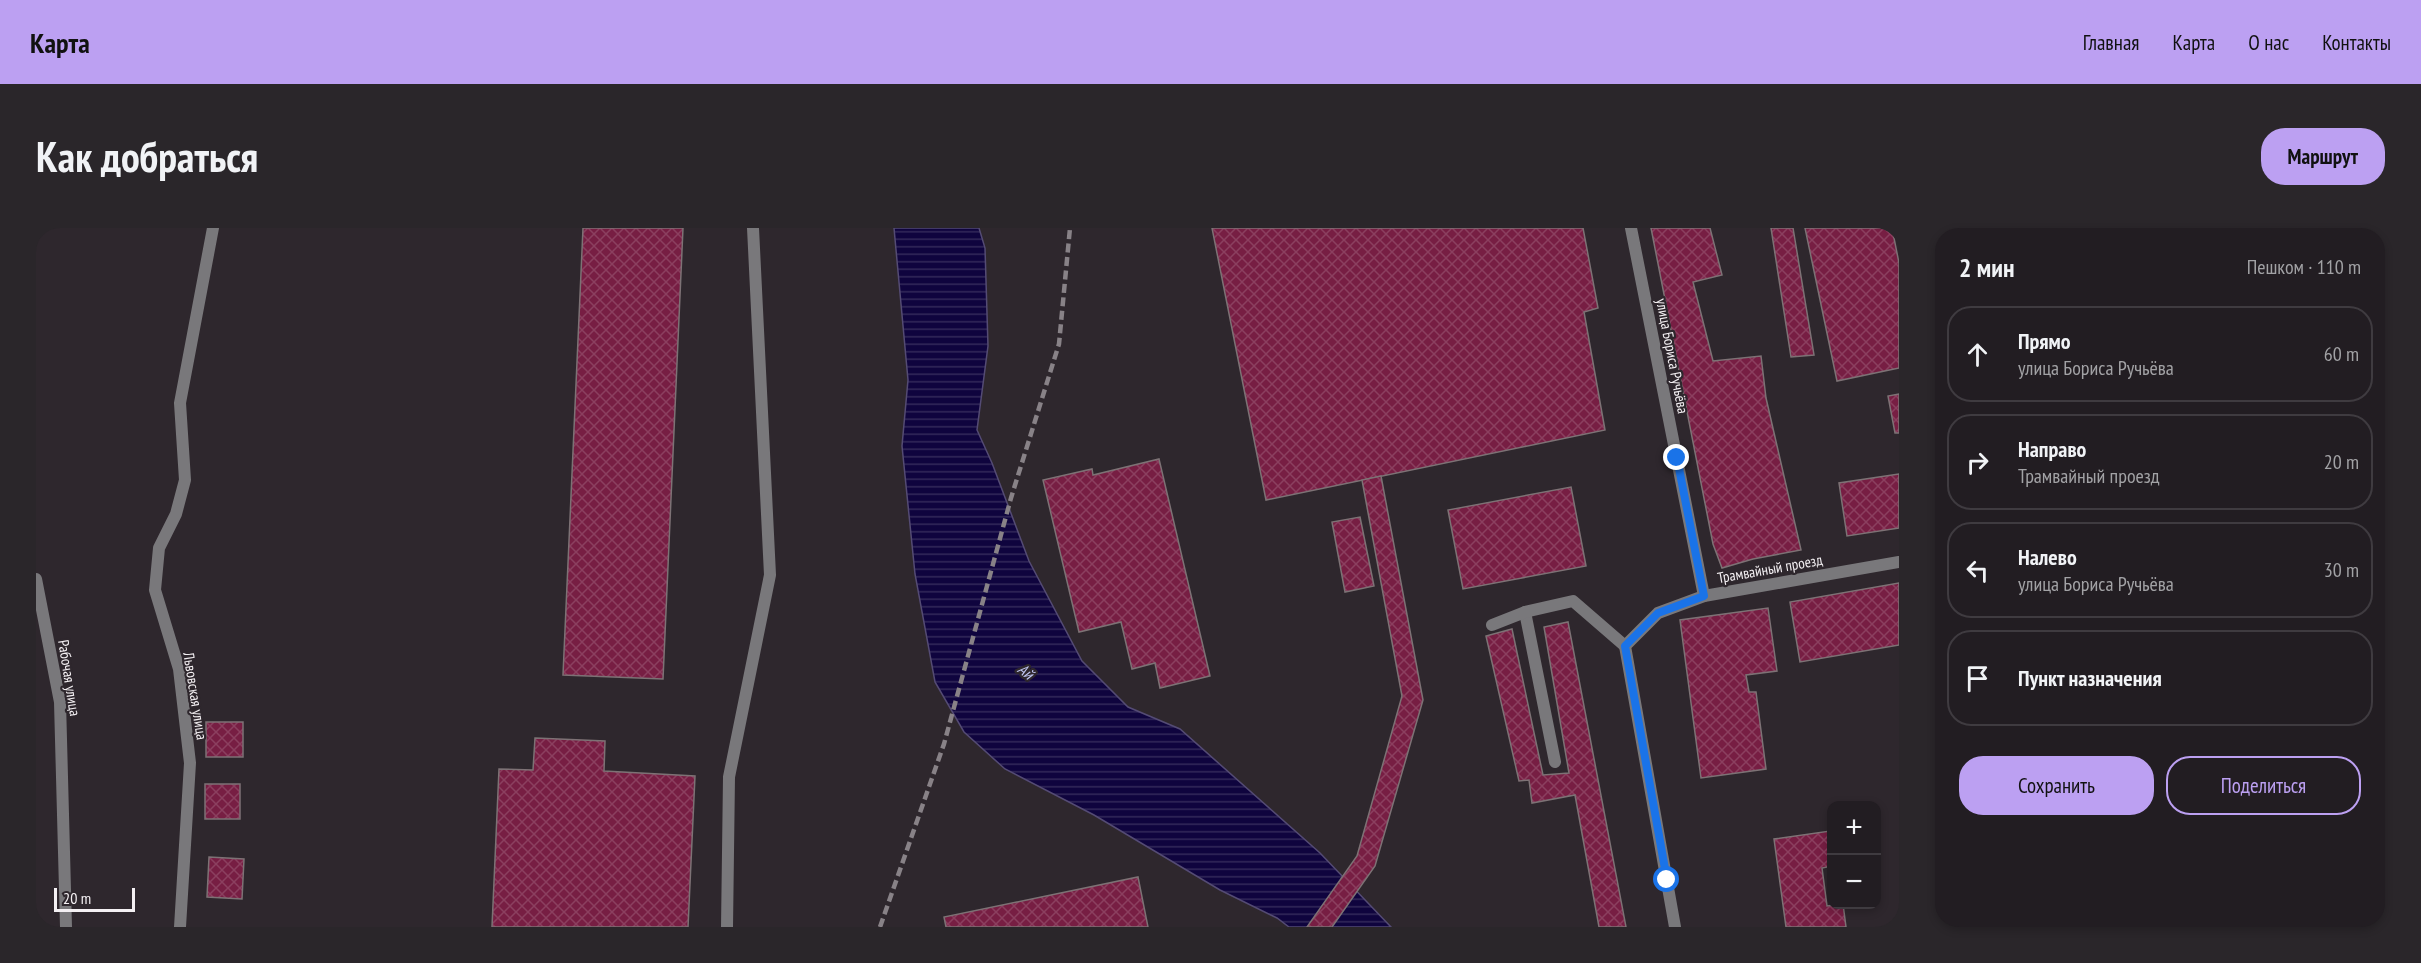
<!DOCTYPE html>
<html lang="ru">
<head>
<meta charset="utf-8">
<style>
  :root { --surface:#221d22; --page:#2a262a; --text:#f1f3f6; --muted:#a2a2a5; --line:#3f3b40; --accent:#bca0f2 }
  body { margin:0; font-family:"PT Sans Narrow",sans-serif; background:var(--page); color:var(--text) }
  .controls { position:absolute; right:18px; bottom:18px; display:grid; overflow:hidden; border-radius:12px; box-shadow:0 3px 9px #0003 }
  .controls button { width:54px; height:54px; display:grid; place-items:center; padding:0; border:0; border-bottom:2px solid var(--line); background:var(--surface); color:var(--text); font:30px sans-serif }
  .scale { position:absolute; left:18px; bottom:15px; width:81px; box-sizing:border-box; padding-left:6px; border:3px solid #f4f0f3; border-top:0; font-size:16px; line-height:21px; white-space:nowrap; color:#f4f0f3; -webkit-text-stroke:4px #2e272d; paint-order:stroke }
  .stop { position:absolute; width:18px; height:18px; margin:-14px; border:4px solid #1a73e8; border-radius:50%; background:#fff }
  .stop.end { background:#1a73e8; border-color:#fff; box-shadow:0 2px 6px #0008 }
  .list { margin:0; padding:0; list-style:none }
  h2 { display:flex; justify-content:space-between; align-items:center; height:78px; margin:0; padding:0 24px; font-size:26px }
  h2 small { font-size:20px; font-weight:400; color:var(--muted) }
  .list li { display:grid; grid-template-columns:39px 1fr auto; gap:18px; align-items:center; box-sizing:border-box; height:96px; margin:0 12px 12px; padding:0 12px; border:2px solid var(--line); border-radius:24px }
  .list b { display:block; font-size:22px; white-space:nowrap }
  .list p { margin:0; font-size:20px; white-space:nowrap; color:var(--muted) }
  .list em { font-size:20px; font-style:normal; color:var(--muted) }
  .actions { display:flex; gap:12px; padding:18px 24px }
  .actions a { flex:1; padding:14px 0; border:2px solid var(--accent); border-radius:24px; text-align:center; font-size:21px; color:var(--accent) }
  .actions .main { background:var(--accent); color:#111 }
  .icon { flex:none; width:33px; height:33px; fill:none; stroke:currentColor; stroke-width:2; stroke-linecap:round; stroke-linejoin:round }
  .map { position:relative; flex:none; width:1863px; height:699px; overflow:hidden; border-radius:24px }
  header { display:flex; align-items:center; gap:36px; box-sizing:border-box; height:84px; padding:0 30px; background:var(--accent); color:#111 }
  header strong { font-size:28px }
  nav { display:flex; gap:33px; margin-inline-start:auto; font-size:21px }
  .intro { display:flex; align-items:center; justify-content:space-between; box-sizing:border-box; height:144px; padding:0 36px }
  h1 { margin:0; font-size:42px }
  .button { padding:15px 27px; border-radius:24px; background:var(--accent); color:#111; font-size:21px; font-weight:700 }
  main { display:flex; gap:36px; padding:0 36px }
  aside { flex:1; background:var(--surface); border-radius:24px; box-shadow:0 3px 9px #0003 }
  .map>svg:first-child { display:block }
  .water { fill:url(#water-rules); stroke:#544b74; stroke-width:1.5 }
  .building { fill:url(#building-cross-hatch); stroke:#7d7275; stroke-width:1.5 }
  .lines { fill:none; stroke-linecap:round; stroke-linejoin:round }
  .lane { stroke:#79787b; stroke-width:12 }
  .street { stroke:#79787b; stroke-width:12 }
  .rail { stroke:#888287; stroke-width:4.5; stroke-dasharray:9 4.5; stroke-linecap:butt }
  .route { stroke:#1a73e8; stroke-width:8 }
  .labels { text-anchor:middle; stroke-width:4.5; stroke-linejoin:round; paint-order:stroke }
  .street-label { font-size:15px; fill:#f4f0f3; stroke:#2e272d }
  .water-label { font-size:16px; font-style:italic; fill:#c1c6f3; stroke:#2e272d }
</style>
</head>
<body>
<header>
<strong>Карта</strong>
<nav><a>Главная</a><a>Карта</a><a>О нас</a><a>Контакты</a></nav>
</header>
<div class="intro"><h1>Как добраться</h1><a class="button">Маршрут</a></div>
<main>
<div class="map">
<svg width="1863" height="699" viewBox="0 0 1863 699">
  <defs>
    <pattern id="water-rules" width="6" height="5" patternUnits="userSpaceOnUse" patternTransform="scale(1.5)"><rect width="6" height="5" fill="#0f043e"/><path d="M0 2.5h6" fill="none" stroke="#33295a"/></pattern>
    <pattern id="building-cross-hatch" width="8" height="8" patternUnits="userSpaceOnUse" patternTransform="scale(1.5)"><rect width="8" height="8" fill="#771e43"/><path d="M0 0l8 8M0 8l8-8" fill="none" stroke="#8b3f5f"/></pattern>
  </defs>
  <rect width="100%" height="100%" fill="#2e272d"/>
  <path class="water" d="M858,0H943L949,20L952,118L941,202L956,235L993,333L1046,433L1092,479L1144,501L1284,625L1355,699H1253L1241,690L1184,662L1058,587L969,541L928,504L899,454L879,346L866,218L872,152Z"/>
  <g class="building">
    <path d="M547,0H647L627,451L527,447Z"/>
    <path d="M1176,0H1547L1562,80L1548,84L1569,202L1230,272Z"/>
    <path d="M1615,0H1674L1686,47L1657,54L1677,133L1725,128L1730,170L1765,322L1717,331L1686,340L1677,316Z"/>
    <path d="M1735,0H1757L1778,127L1755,129Z"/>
    <path d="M1769,0H1856L1863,35V140L1801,153Z"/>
    <path d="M1863,166V205H1859L1852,168Z"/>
    <path d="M1123,231L1174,448L1124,460L1119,435L1096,441L1085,394L1043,404L1007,252L1056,241L1057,247Z"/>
    <path d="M1863,246V300L1811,308L1803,255Z"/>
    <path d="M1345,248L1387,472L1339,638L1296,699H1271L1321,628L1366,468L1326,252Z"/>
    <path d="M1535,259L1550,338L1427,361L1412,282Z"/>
    <path d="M1324,289L1338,358L1309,364L1296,294Z"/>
    <path d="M1863,355V417L1764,434L1754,374Z"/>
    <path d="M1732,380L1741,443L1710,447L1713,464H1720L1730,541L1665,550L1644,392Z"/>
    <path d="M1532,394L1590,699H1563L1539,567L1496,575L1493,552L1483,553L1450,408L1476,401L1507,547L1533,545L1508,399Z"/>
    <rect x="170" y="494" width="37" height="35"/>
    <path d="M499,510L569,513L568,543L659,548L652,699H456L463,541L497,542Z"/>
    <rect x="169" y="556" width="35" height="35"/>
    <path d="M1794,603L1796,638L1786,640L1791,678L1807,676L1810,699H1750L1738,611Z"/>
    <path d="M173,629L208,631L206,671L171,669Z"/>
    <path d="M1102,649L1112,699H910L908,689Z"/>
  </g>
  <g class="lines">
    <g class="lane">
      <path d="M1489,384L1519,534"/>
      <path d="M1456,397L1489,384L1537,373L1589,418"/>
      <path d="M691,699L693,549L734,347L717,0"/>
    </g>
    <g class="street">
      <path d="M1595,0L1668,368"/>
      <path d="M0,351L24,474L30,699"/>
      <path d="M144,699L154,535L143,441L119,362L123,320L140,286L149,252L144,175L177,0"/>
      <path d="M1639,699L1589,418L1622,385L1668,368L1863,334"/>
    </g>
    <path class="rail" d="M844,699L908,516L975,270L1023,116L1034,0"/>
  </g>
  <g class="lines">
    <path class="route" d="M1631,652L1589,418L1622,385L1668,368L1641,230"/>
  </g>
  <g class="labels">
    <g class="street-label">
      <text transform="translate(1636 128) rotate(79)" y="5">улица Бориса Ручьёва</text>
      <text transform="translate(1734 341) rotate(-10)" y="5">Трамвайный проезд</text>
      <text transform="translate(33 450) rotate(81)" y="5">Рабочая улица</text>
      <text transform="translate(159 468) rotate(81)" y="5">Львовская улица</text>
    </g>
    <g class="water-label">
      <text transform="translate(990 443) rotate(38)" y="6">Ай</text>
    </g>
  </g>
</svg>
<div class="controls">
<button>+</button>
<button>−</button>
</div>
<div class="scale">20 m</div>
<div class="stop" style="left:1631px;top:652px"></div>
<div class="stop end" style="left:1641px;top:230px"></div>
</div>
<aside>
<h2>2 мин<small>Пешком · 110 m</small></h2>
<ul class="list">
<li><svg class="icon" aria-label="ahead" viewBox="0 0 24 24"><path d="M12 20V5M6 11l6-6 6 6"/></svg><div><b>Прямо</b><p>улица Бориса Ручьёва</p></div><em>60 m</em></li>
<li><svg class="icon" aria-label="right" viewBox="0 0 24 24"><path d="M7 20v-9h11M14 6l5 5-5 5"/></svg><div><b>Направо</b><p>Трамвайный проезд</p></div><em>20 m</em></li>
<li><svg class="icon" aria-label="left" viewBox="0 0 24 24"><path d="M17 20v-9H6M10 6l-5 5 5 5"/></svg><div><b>Налево</b><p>улица Бориса Ручьёва</p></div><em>30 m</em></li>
<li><svg class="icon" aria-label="arrive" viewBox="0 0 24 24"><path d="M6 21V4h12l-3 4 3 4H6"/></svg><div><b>Пункт назначения</b></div></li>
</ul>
<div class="actions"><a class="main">Сохранить</a><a>Поделиться</a></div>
</aside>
</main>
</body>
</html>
